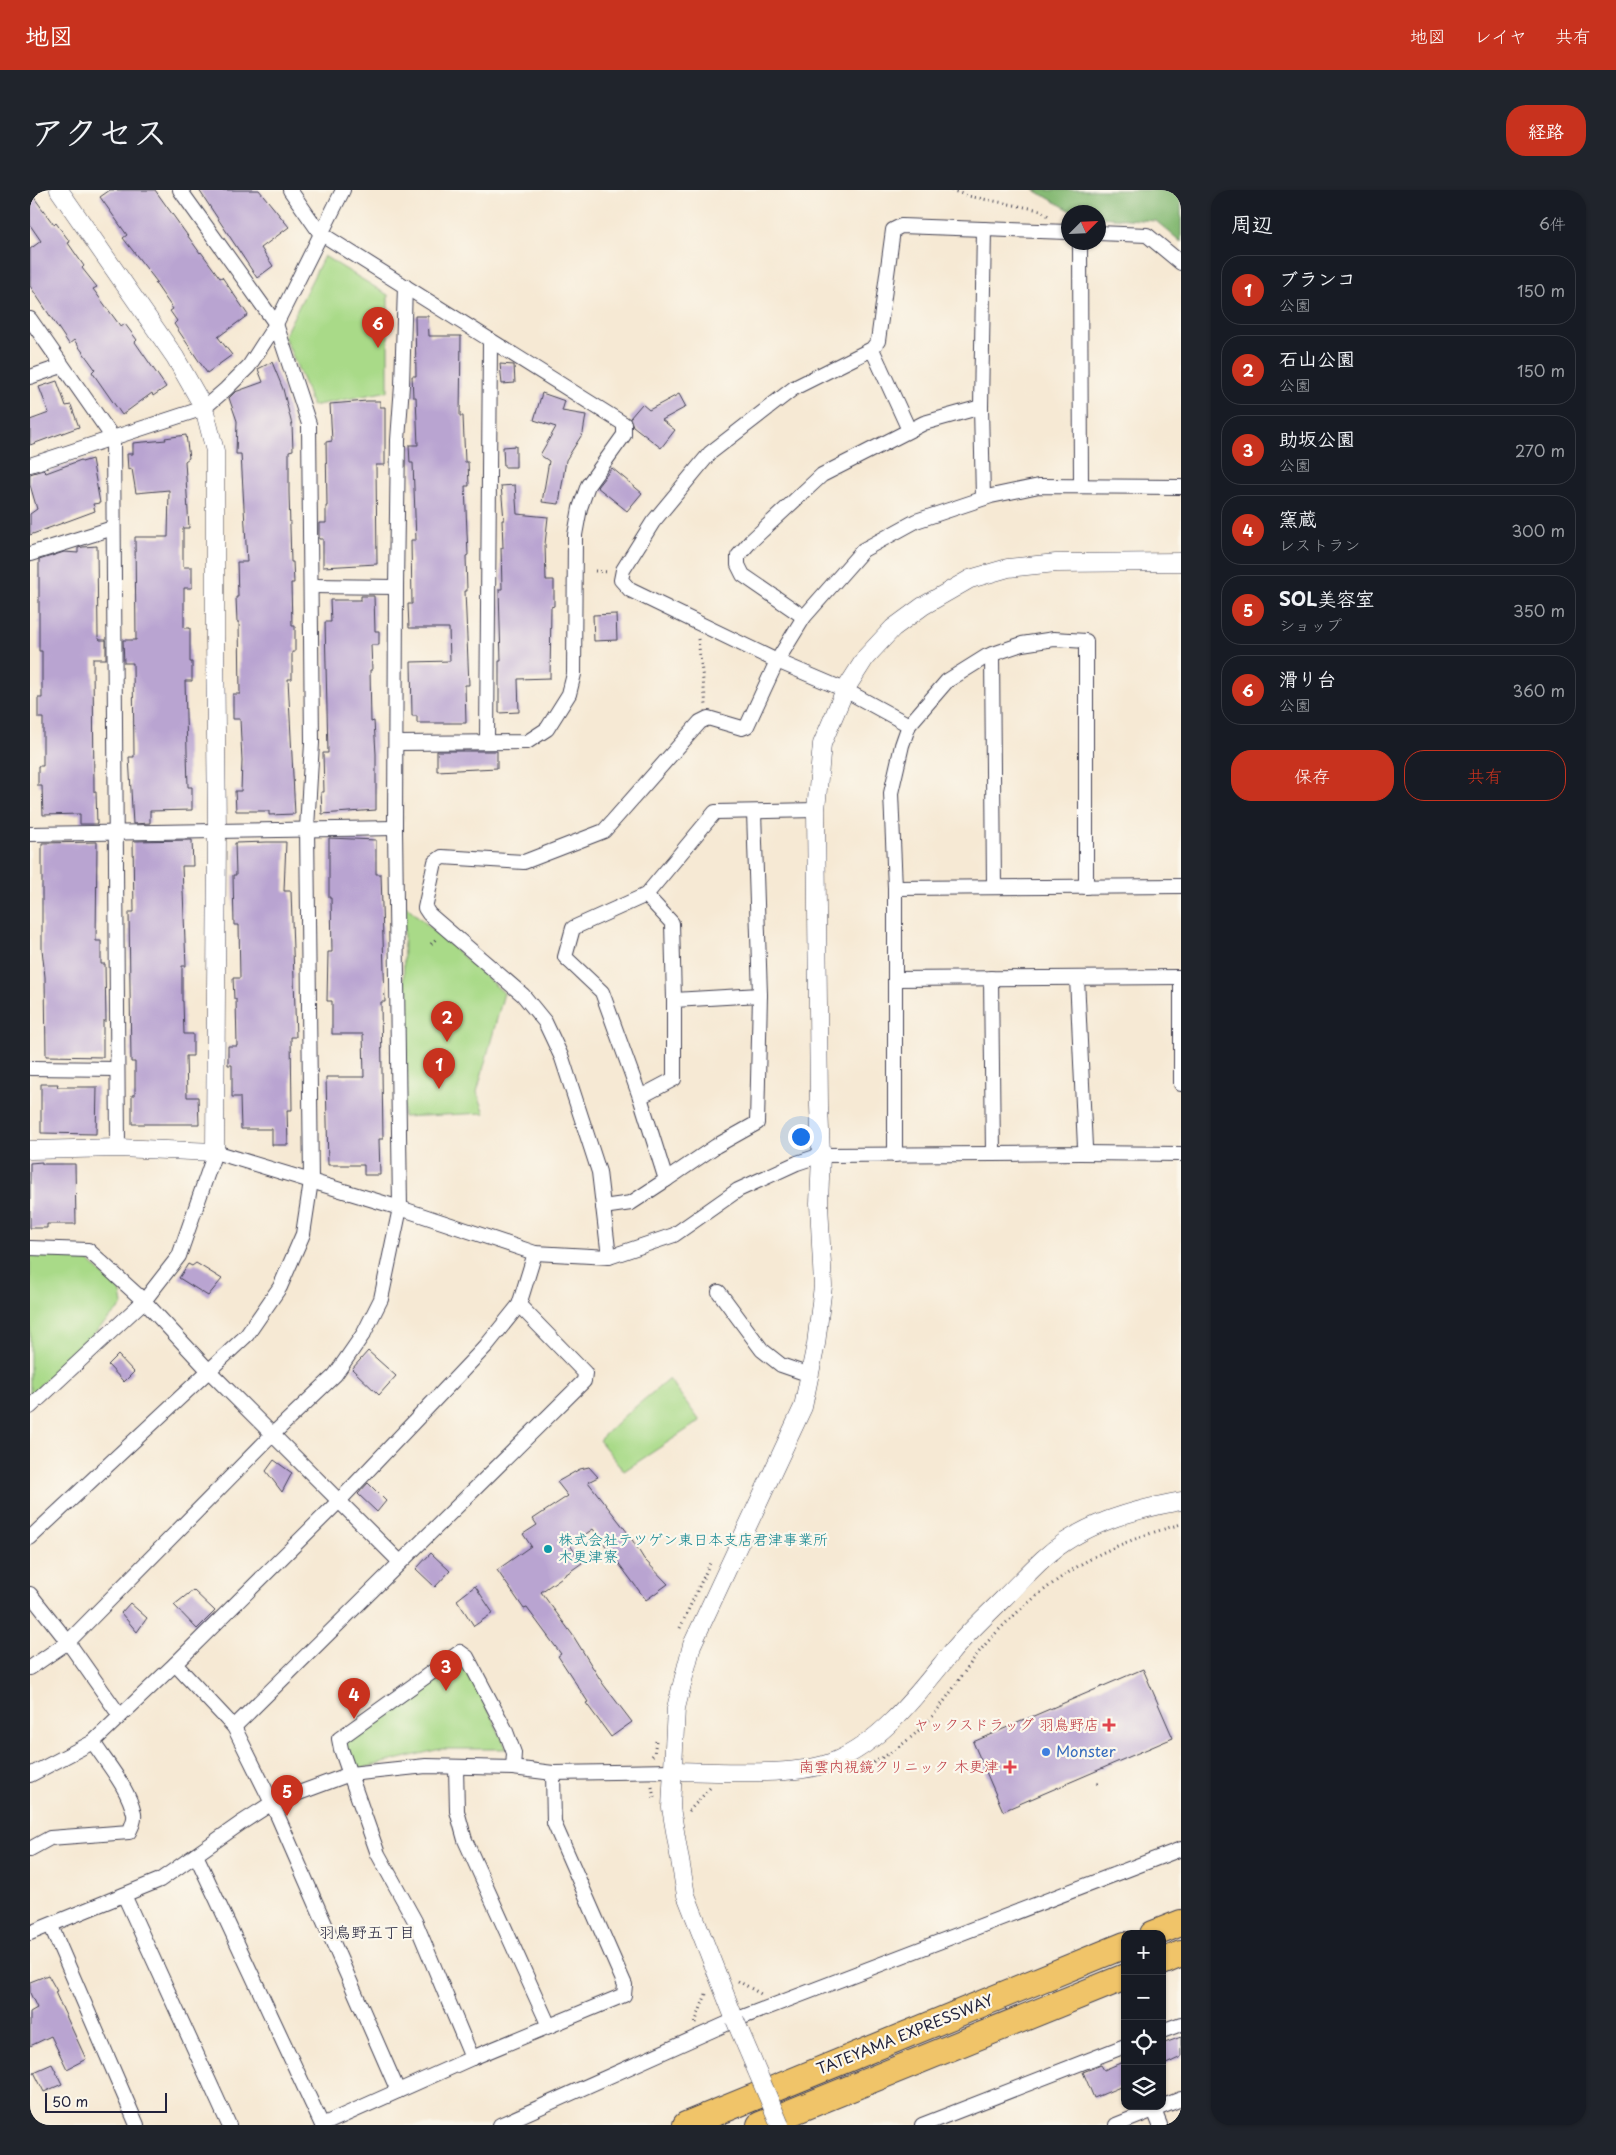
<!DOCTYPE html>
<html lang="ja">
<head>
<meta charset="utf-8">
<style>
  :root { --surface:#171b24; --page:#20242c; --text:#f1f3f6; --muted:#9ea1a6; --line:#363941; --accent:#c8321e }
  body { margin:0; font-family:"Playpen Sans","Klee One",sans-serif; background:var(--page); color:var(--text) }
  .controls { position:absolute; right:15px; bottom:15px; display:grid; overflow:hidden; border-radius:10px; box-shadow:0 1px 4px #0004 }
  .controls button { width:45px; height:45px; display:grid; place-items:center; padding:0; border:0; border-bottom:1px solid var(--line); background:var(--surface); color:var(--text); font:25px sans-serif }
  .compass { position:absolute; left:1031px; top:15px; width:45px; height:45px; border-radius:50%; background:var(--surface); box-shadow:0 1px 4px #0004; rotate:66deg }
  .scale { position:absolute; left:15px; bottom:12px; width:122px; box-sizing:border-box; padding-left:5px; border:2px solid #22223b; border-top:0; font-size:14px; line-height:18px; white-space:nowrap; color:#22223b; -webkit-text-stroke:4px #fbf7ec; paint-order:stroke }
  .you { position:absolute; left:770px; top:946px; width:18px; height:18px; margin:-12px; border:4px solid #fff; border-radius:50%; background:#1a73e8; box-shadow:0 0 0 8px #1a73e833 }
  .badge { display:grid; place-items:center; width:32px; height:32px; border-radius:50%; background:var(--accent); color:#fff; font-size:16px; font-weight:700 }
  .pin { position:absolute; translate:-50% -41px; filter:drop-shadow(0 1px 2px #0008) }
  .pin::after { content:''; position:absolute; top:26px; width:18px; height:15px; background:inherit; clip-path:polygon(0 0,100% 0,50% 100%) }
  .list { margin:0; padding:0; list-style:none }
  h2 { display:flex; justify-content:space-between; align-items:center; height:65px; margin:0; padding:0 20px; font-size:21px }
  h2 small { font-size:16px; font-weight:400; color:var(--muted) }
  .list li { display:grid; grid-template-columns:32px 1fr auto; gap:15px; align-items:center; box-sizing:border-box; height:70px; margin:0 10px 10px; padding:0 10px; border:1px solid var(--line); border-radius:20px }
  .list b { display:block; font-size:19px; white-space:nowrap }
  .list p { margin:0; font-size:16px; white-space:nowrap; color:var(--muted) }
  .list em { font-size:16px; font-style:normal; color:var(--muted) }
  .actions { display:flex; gap:10px; padding:15px 20px }
  .actions a { flex:1; padding:11px 0; border:1px solid var(--accent); border-radius:20px; text-align:center; font-size:18px; color:var(--accent) }
  .actions .main { background:var(--accent); color:#fff }
  .icon { flex:none; width:28px; height:28px; fill:none; stroke:currentColor; stroke-width:2; stroke-linecap:round; stroke-linejoin:round }
  .map { position:relative; flex:none; width:1151px; height:1935px; overflow:hidden; border-radius:20px }
  header { display:flex; align-items:center; gap:30px; box-sizing:border-box; height:70px; padding:0 25px; background:var(--accent); color:#fff }
  header strong { font-size:24px }
  nav { display:flex; gap:28px; margin-inline-start:auto; font-size:18px }
  .intro { display:flex; align-items:center; justify-content:space-between; box-sizing:border-box; height:120px; padding:0 30px }
  h1 { margin:0; font-size:35px }
  .button { padding:12px 22px; border-radius:20px; background:var(--accent); color:#fff; font-size:18px; font-weight:700 }
  main { display:flex; gap:30px; padding:0 30px }
  aside { flex:1; background:var(--surface); border-radius:20px; box-shadow:0 1px 4px #0004 }
  .map>svg:first-child { display:block }
  .green { fill:#a9da88; stroke:#667e62 }
  .forest { fill:#86ba74; stroke:#546e58 }
  .building { fill:#b9a4d1 }
  .lines { fill:none; stroke-linecap:round; stroke-linejoin:round }
  .minor-casing { stroke:#424052; stroke-width:16 }
  .tertiary-casing { stroke:#424052; stroke-width:19 }
  .motorway-casing { stroke:#424052; stroke-width:28 }
  .path { stroke:#424052; stroke-width:3; stroke-dasharray:1 4; stroke-linecap:butt }
  .minor { stroke:#fff; stroke-width:14 }
  .tertiary { stroke:#fff; stroke-width:18 }
  .motorway { stroke:#f0c469; stroke-width:26 }
  .tertiary-bridge-casing { stroke:#424052; stroke-width:19; stroke-linecap:butt }
  .tertiary-bridge { stroke:#fff; stroke-width:18 }
  .culture-dot { fill:#0f9aa8; stroke:#fbf7ec; stroke-width:2 }
  .health-dot { fill:#e0444e; stroke:#fbf7ec; stroke-width:2 }
  .shop-dot { fill:#3f7fe0; stroke:#fbf7ec; stroke-width:2 }
  .labels { text-anchor:middle; stroke-width:4.5; stroke-linejoin:round; paint-order:stroke }
  .culture-label { font-size:15px; fill:#0d838f; stroke:#fbf7ec; text-anchor:start }
  .health-label { font-size:15px; fill:#be3a42; stroke:#fbf7ec; text-anchor:end }
  .shop-label { font-size:15px; fill:#366cbe; stroke:#fbf7ec; text-anchor:start }
  .street-label { font-size:15px; fill:#22223b; stroke:#fbf7ec }
  .neighbourhood-label { font-size:16px; fill:#22223b; stroke:#fbf7ec }
</style>
</head>
<body>
<header>
<strong>地図</strong>
<nav><a>地図</a><a>レイヤ</a><a>共有</a></nav>
</header>
<div class="intro"><h1>アクセス</h1><a class="button">経路</a></div>
<main>
<div class="map">
<svg width="1151" height="1935" viewBox="0 0 1151 1935">
  <rect width="100%" height="100%" fill="#fbf7ec"/>
  <filter id="ink" filterUnits="userSpaceOnUse"><feTurbulence type="fractalNoise" baseFrequency=".02" numOctaves="2"/><feDisplacementMap in="SourceGraphic" scale="10" xChannelSelector="R" yChannelSelector="G"/><feConvolveMatrix kernelMatrix="1 2 1 2 8 2 1 2 1" color-interpolation-filters="sRGB"/></filter>
  <filter id="wash" filterUnits="userSpaceOnUse"><feTurbulence type="fractalNoise" baseFrequency=".0096" numOctaves="4" result="noise"/><feDisplacementMap in="SourceGraphic" scale="20" xChannelSelector="R" yChannelSelector="G"/><feGaussianBlur stdDeviation="1.12" result="paint"/><feColorMatrix in="noise" values="0 0 0 0 0 0 0 0 0 0 0 0 0 0 0 0 0 1.4 0 .05"/><feComposite in="paint" operator="in"/></filter>
  <g filter="url(#wash)">
    <rect width="100%" height="100%" fill="#f6e9d4"/>
    <g class="green">
      <path d="M294,66L358,105V201L282,216L275,195L254,146Z"/>
      <path d="M374,714L474,803L447,902L455,923L373,927Z"/>
      <path d="M52,1064L91,1103L93,1115L0,1205V1065Z"/>
      <path d="M639,1189L670,1231L594,1281L569,1250L594,1226Z"/>
      <path d="M429,1468L435,1471L477,1559H410L321,1581L312,1551Z"/>
    </g>
    <path class="forest" d="M1004,0H1151V52L1126,31L1069,27L1068,22H1043Z"/>
    <g id="blocks">
      <g class="building">
        <path d="M80,0H125L170,63L171,62L190,88L192,87L218,125L188,147L202,165L177,183L144,134L147,131L140,121L143,119L125,93L127,92L93,48L97,45L70,7Z"/>
        <path d="M169,0H229L259,37L231,58L243,76L227,88Z"/>
        <path d="M0,2L24,35L26,33L40,52L38,53L54,76L52,78L67,97L63,99L91,137L95,134L107,150L105,152L136,197L123,206L122,203L92,225L62,182L65,179L44,150L39,154L0,96V59L11,51L0,35Z"/>
        <path d="M385,126H398L399,146H431L430,226H433L435,272H438L439,296H435L438,365L436,366L437,401H435L439,495H435L436,533H387V526H382L381,472L420,471L419,438H379L378,414H382L381,350H386L383,273H380L379,255H388L386,207H383L382,186H386Z"/>
        <path d="M242,172L253,199L262,235L263,260L259,261V302L261,372H263L264,393H261L262,436H265V462H262V489H258L265,624L239,625V621H206L205,601H211L212,571L210,529H203V504H210L209,432H207L206,407H208L207,372H217L211,264H206L207,231L199,208L205,202L233,192L228,179Z"/>
        <path d="M470,174L484,175L485,193L472,194Z"/>
        <path d="M27,191L36,216L41,215L49,237L0,255V230L19,223L9,197Z"/>
        <path d="M512,203L535,211L532,221L556,225L553,243L536,270L529,314L512,312L519,271L510,265L526,237L504,230Z"/>
        <path d="M649,204L656,217L632,230L645,240L631,258L603,236L600,228L612,214L619,220Z"/>
        <path d="M337,211H350V217H355V275H346L347,374L293,377V349H289V333H296V316H297L296,252L302,251L300,214Z"/>
        <path d="M156,245L159,268L155,271L159,338H153V377H162V398H154V438H160V472H162V491H155L158,597H162V620L120,621V633L103,634L99,567H104L103,473H94L93,450H106L105,347H138L139,300L106,303L102,279L98,280L97,264H103V253L136,250L135,248Z"/>
        <path d="M486,256V277H474L473,257Z"/>
        <path d="M62,269L70,313L63,314L65,321L0,345V324L7,319L0,295V284L13,280L16,283L51,270L52,272Z"/>
        <path d="M582,278L612,303L597,321L567,297Z"/>
        <path d="M485,295L487,324L518,327L515,354L516,390H524V416L521,417L520,488L488,489L489,522L469,523V471H471L469,399H472L471,358H473L472,330H474L471,296Z"/>
        <path d="M67,356L68,447L70,450H76V469H63L64,602H66L67,634H50V624L13,625L12,596H8V576H13V528H8V508H12V461H9V370L34,362L48,363V358L53,357Z"/>
        <path d="M331,406H344L345,441H349V455H341L342,480H340L341,532L344,531L346,564V620L292,624L291,602H294L293,563H298L295,432H301L300,410H331Z"/>
        <path d="M586,424L587,450L564,451L563,425Z"/>
        <path d="M407,561H467V578L407,581Z"/>
        <path d="M299,648L346,650V684H351L355,812H351L353,949H349L350,985H334V975H298L296,887H334L333,844H302V811H297L298,762H302L301,708H299Z"/>
        <path d="M162,650L163,676H152L156,776H152V811H153L154,844H163V866H156L157,907H168L169,934H102V905H105V872H101L99,722H104L103,651Z"/>
        <path d="M67,652L66,751H71V774H75L76,831H73V867L16,866L15,787L12,759V653Z"/>
        <path d="M237,652H256L254,701H261L266,847H261L262,920H257L258,955H242V939H211L210,907H202V875H198V856H207L206,809H204L203,788H210L209,735H204L203,685H206L205,653Z"/>
        <path d="M11,894H28L27,897H67L66,944L11,943Z"/>
        <path d="M12,972V974H45L46,1034H17V1038H0V973Z"/>
        <path d="M166,1073L192,1089L178,1106L149,1088L158,1074L162,1076Z"/>
        <path d="M338,1161L366,1186L349,1205L322,1179Z"/>
        <path d="M88,1165L104,1182L94,1192L78,1175Z"/>
        <path d="M244,1270L262,1283L252,1302L236,1281Z"/>
        <path d="M559,1277L568,1287L558,1292L598,1343L614,1369L638,1394L616,1410L563,1339L540,1355L552,1373L511,1402L542,1444L573,1494L602,1532L581,1547L556,1513L558,1512L528,1466L531,1464L497,1418L494,1419L467,1380L501,1356L493,1344L507,1335L503,1329L538,1306L527,1292L550,1279Z"/>
        <path d="M338,1293L356,1311L347,1322L328,1304Z"/>
        <path d="M401,1363L420,1381L405,1397L386,1379Z"/>
        <path d="M445,1396L463,1423L444,1436L427,1410Z"/>
        <path d="M163,1400L185,1421L167,1439L144,1415Z"/>
        <path d="M100,1413L117,1428L107,1442L91,1423Z"/>
        <path d="M1113,1479L1143,1548L973,1621L943,1552Z"/>
        <path d="M18,1785L27,1801L25,1802L56,1869L37,1879L21,1846L0,1856V1822L7,1818L0,1803V1792Z"/>
        <path d="M1151,1847V1867L1132,1876V1854Z"/>
        <path d="M1095,1871V1895L1064,1908L1053,1882L1071,1875L1074,1880Z"/>
        <path d="M22,1874L32,1894L14,1902L4,1882Z"/>
      </g>
    </g>
  </g>
  <g filter="url(#ink)">
    <use href="#blocks" fill-opacity="0" stroke="#424052" stroke-width="1"/>
    <g class="lines">
      <g class="minor-casing">
        <g id="minor">
          <path d="M260,0L290,43L594,234V245L558,295L550,318L545,345L544,484L539,504L517,539L497,552L367,553"/>
          <path d="M1068,43L1117,45L1151,73"/>
          <path d="M1050,52L1051,296"/>
          <path d="M0,129L83,248L88,958"/>
          <path d="M842,159L879,240"/>
          <path d="M0,187L32,176"/>
          <path d="M0,275L174,218L196,199L219,176L246,134L313,0"/>
          <path d="M953,308L951,217L954,39"/>
          <path d="M0,364L83,338"/>
          <path d="M281,396L366,397"/>
          <path d="M774,427L713,385L708,375V366L721,351L792,285L894,233L951,217"/>
          <path d="M962,464L964,697"/>
          <path d="M879,535L815,500L747,471L600,400L591,390L593,380L623,332L680,263L764,198L842,159L848,151L863,40L871,36L1038,42"/>
          <path d="M457,552L460,150"/>
          <path d="M0,644L365,638"/>
          <path d="M865,698L1151,696"/>
          <path d="M616,705L642,733L644,810"/>
          <path d="M1151,787V894"/>
          <path d="M961,788L963,964L1050,963L1055,957L1047,788"/>
          <path d="M865,789L1151,787"/>
          <path d="M0,878L87,879"/>
          <path d="M610,907L644,889V810L730,805"/>
          <path d="M1050,963L1151,964"/>
          <path d="M865,965V698L861,603L872,555L879,535L917,491L957,466L992,454L1024,449L1056,451V697"/>
          <path d="M636,990L686,956L727,933L730,805L724,622"/>
          <path d="M573,1017L601,1013L636,990L610,907L572,802L535,767L543,738L616,705L685,622L786,620"/>
          <path d="M0,1058L58,1060L114,1111L180,1182L370,1372"/>
          <path d="M579,1067L569,982L532,868L515,832L493,805L399,724L395,718L405,672L412,667L494,672L574,641L670,532L678,528L712,538L717,536L747,471L774,427L833,360L886,331L961,306L1009,296L1151,297"/>
          <path d="M689,1102L732,1160L751,1175L780,1185"/>
          <path d="M0,1217L114,1111L149,1066L185,962L370,1018L505,1063L579,1067L644,1045L708,1000L767,973L791,965L963,964"/>
          <path d="M0,1348L217,1145L250,1097L273,1044L281,991L277,638L282,553L279,234L246,134L150,0"/>
          <path d="M0,1404L38,1452L90,1526"/>
          <path d="M145,1474L204,1537L242,1613L368,1901"/>
          <path d="M0,1478L38,1452L243,1244L305,1185L334,1143L351,1109L370,1018L365,638L366,397L368,250L372,195L375,96"/>
          <path d="M204,1537L554,1191L555,1183L489,1115"/>
          <path d="M426,1577L427,1621L435,1650L519,1836"/>
          <path d="M0,1585L63,1552L145,1474L309,1311L456,1156L489,1115L505,1063"/>
          <path d="M0,1659L20,1648L99,1642C102,1636 105,1630 104,1624C98,1597 77,1574 63,1552"/>
          <path d="M166,1665L292,1935"/>
          <path d="M94,1705L199,1935"/>
          <path d="M21,1736L107,1935"/>
          <path d="M0,1743L130,1690L211,1633L242,1613L320,1584L396,1576L483,1578L523,1583L643,1581"/>
          <path d="M1132,1841L1151,1834"/>
          <path d="M442,1868L385,1731L348,1664L311,1559L309,1549L430,1462L437,1467L475,1539L484,1563L483,1578"/>
          <path d="M1124,1920L1130,1935"/>
          <path d="M292,1935L442,1868L594,1805L595,1795L524,1633L523,1583"/>
          <path d="M470,1935L705,1830L1151,1659"/>
          <path d="M892,1935L1095,1856"/>
          <path d="M1086,1935L1151,1909"/>
        </g>
      </g>
      <g class="tertiary-casing">
        <g id="tertiary">
          <path d="M0,960L88,958L185,962L187,641L185,445V261L174,218L145,167L29,0"/>
          <path d="M643,1581C688,1581 764,1588 805,1571C853,1551 888,1503 920,1464C936,1444 955,1427 973,1409C986,1396 999,1382 1013,1369C1051,1334 1102,1320 1151,1311"/>
          <path d="M705,1830L656,1705L641,1618L646,1518L662,1455L773,1217L786,1154L793,1096L789,1013L791,965L789,916L786,620L792,554L815,500L836,467L863,438L893,416L940,389L978,378L1026,373L1151,372"/>
        </g>
      </g>
      <g class="motorway-casing">
        <g id="motorway">
          <path d="M1123,1744L1151,1733"/>
          <path d="M1132,1772L1151,1764"/>
          <path d="M656,1935L1095,1755"/>
          <path d="M730,1935L1095,1787"/>
        </g>
      </g>
      <g class="path">
        <path d="M921,0L938,6L1010,20L1020,27"/>
        <path d="M565,381L578,382"/>
        <path d="M668,449L676,515"/>
        <path d="M401,754L407,748"/>
        <path d="M650,1438L680,1373"/>
        <path d="M622,1566L624,1564L626,1551"/>
        <path d="M825,1581C857,1568 888,1546 909,1518C923,1500 935,1480 949,1462C978,1426 1034,1380 1076,1361C1100,1350 1126,1341 1151,1334"/>
        <path d="M1067,1593L1070,1597"/>
        <path d="M622,1597L624,1608"/>
        <path d="M659,1621L680,1598"/>
        <path d="M708,1791L731,1804"/>
        <path d="M665,1833L676,1804"/>
      </g>
      <use href="#minor" class="minor"/>
      <use href="#tertiary" class="tertiary"/>
      <use href="#motorway" class="motorway"/>
      <g class="tertiary-bridge-casing">
        <path id="tertiary-bridge" d="M705,1830L750,1935"/>
      </g>
      <use href="#tertiary-bridge" class="tertiary-bridge"/>
    </g>
  </g>
  <circle class="culture-dot" cx="518" cy="1359" r="5"/>
  <g class="health-dot">
    <path d="M1076.5 1527.5h5v5h5v5h-5v5h-5v-5h-5v-5h5z"/>
    <path d="M977.5 1569.5h5v5h5v5h-5v5h-5v-5h-5v-5h5z"/>
  </g>
  <circle class="shop-dot" cx="1016" cy="1562" r="5"/>
  <g class="labels">
    <g class="culture-label">
      <text x="528" y="1355">株式会社テツゲン東日本支店君津事業所<tspan x="528" dy="17">木更津寮</tspan></text>
    </g>
    <g class="health-label">
      <text x="1069" y="1540">ヤックスドラッグ 羽鳥野店</text>
      <text x="969" y="1582">南雲内視鏡クリニック 木更津</text>
    </g>
    <g class="shop-label">
      <text x="1026" y="1567">Monster</text>
    </g>
    <g class="street-label">
      <text transform="translate(875 1845) rotate(-22)" y="5">TATEYAMA EXPRESSWAY</text>
    </g>
    <g class="neighbourhood-label">
      <text x="337" y="1748">羽鳥野五丁目</text>
    </g>
  </g>
</svg>
<div class="controls">
<button>+</button>
<button>−</button>
<button><svg class="icon" aria-label="locate" viewBox="0 0 24 24"><circle cx="12" cy="12" r="6"/><path d="M12 2v4M12 18v4M2 12h4M18 12h4"/></svg></button>
<button><svg class="icon" aria-label="layers" viewBox="0 0 24 24"><path d="M12 4l9 5-9 5-9-5zM3 14l9 5 9-5"/></svg></button>
</div>
<svg class="compass" viewBox="-18 -18 36 36"><path d="M0-13l5 13h-10z" fill="#e53935"/><path d="M0 13l5-13h-10z" fill="#9ea1a6"/></svg>
<div class="scale">50 m</div>
<div class="you"></div>
<div class="pin badge" style="left:409px;top:899px">1</div>
<div class="pin badge" style="left:417px;top:852px">2</div>
<div class="pin badge" style="left:416px;top:1501px">3</div>
<div class="pin badge" style="left:324px;top:1529px">4</div>
<div class="pin badge" style="left:257px;top:1626px">5</div>
<div class="pin badge" style="left:348px;top:158px">6</div>
</div>
<aside>
<h2>周辺<small>6件</small></h2>
<ul class="list">
<li><span class="badge">1</span><div><b>ブランコ</b><p>公園</p></div><em>150 m</em></li>
<li><span class="badge">2</span><div><b>石山公園</b><p>公園</p></div><em>150 m</em></li>
<li><span class="badge">3</span><div><b>助坂公園</b><p>公園</p></div><em>270 m</em></li>
<li><span class="badge">4</span><div><b>窯蔵</b><p>レストラン</p></div><em>300 m</em></li>
<li><span class="badge">5</span><div><b>SOL美容室</b><p>ショップ</p></div><em>350 m</em></li>
<li><span class="badge">6</span><div><b>滑り台</b><p>公園</p></div><em>360 m</em></li>
</ul>
<div class="actions"><a class="main">保存</a><a>共有</a></div>
</aside>
</main>
</body>
</html>
